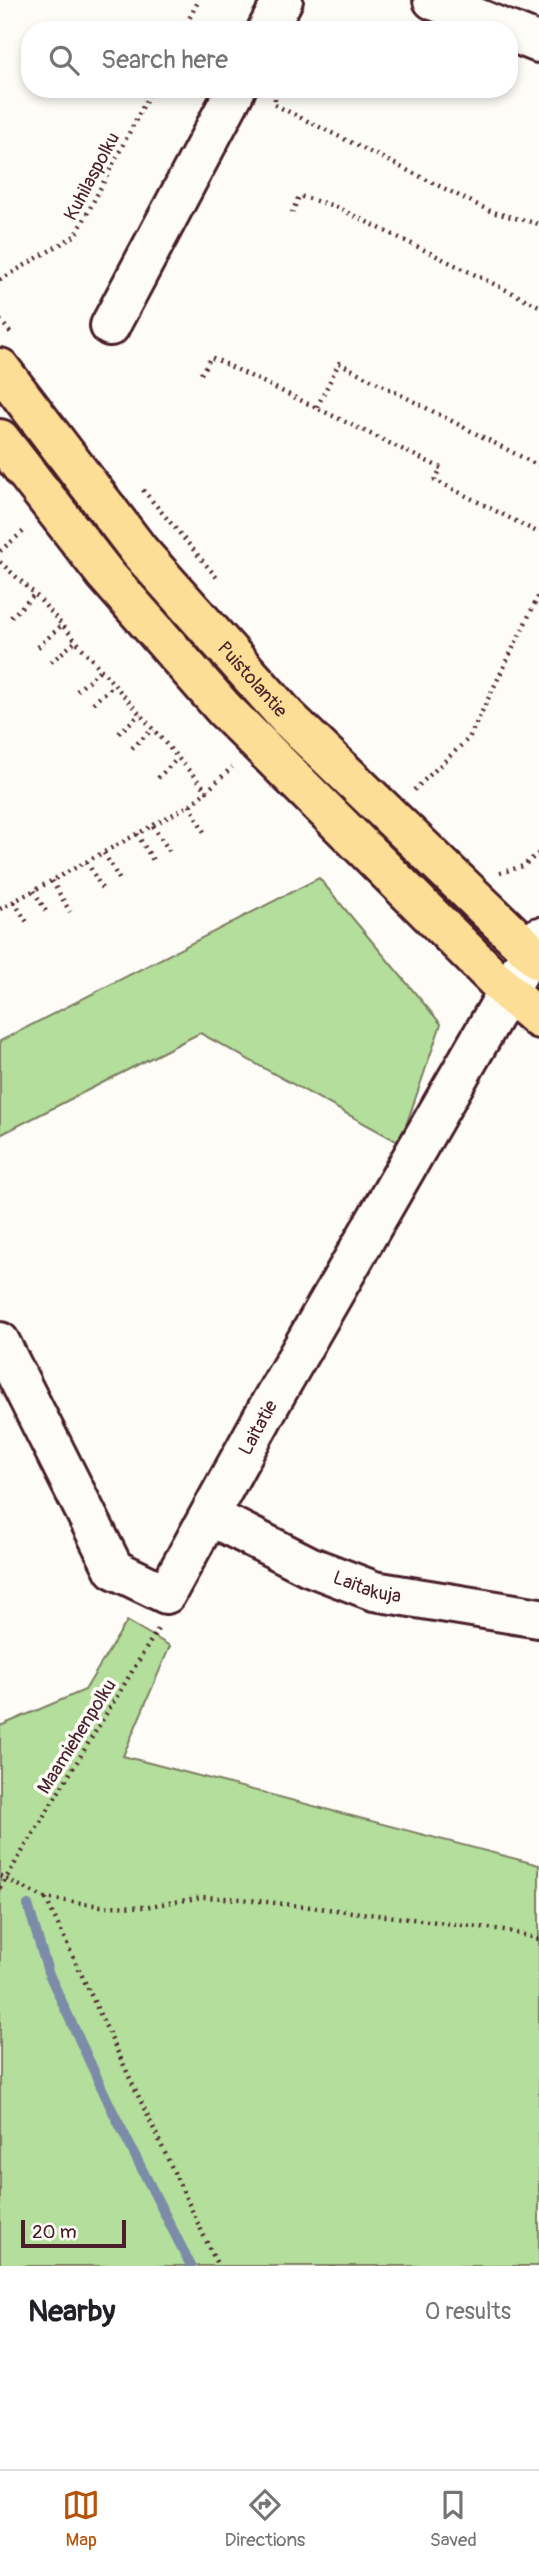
<!DOCTYPE html>
<html lang="en">
<head>
<meta charset="utf-8">
<style>
  :root { --surface:#fff; --page:#f2f2f2; --text:#202124; --muted:#757577; --line:#e0e0e0; --accent:#b45309 }
  body { margin:0; font-family:Pangolin,sans-serif; background:var(--page); color:var(--text) }
  .scale { position:absolute; left:21px; bottom:18px; width:105px; box-sizing:border-box; padding-left:7px; border:4px solid #4a1f2b; border-top:0; font-size:19px; line-height:24px; white-space:nowrap; color:#4a1f2b; -webkit-text-stroke:5px #fdfcf7; paint-order:stroke }
  .list { margin:0; padding:0; list-style:none }
  h2 { display:flex; justify-content:space-between; align-items:center; height:91px; margin:0; padding:0 28px; font-size:30px }
  h2 small { font-size:23px; font-weight:400; color:var(--muted) }
  .icon { flex:none; width:38px; height:38px; fill:none; stroke:currentColor; stroke-width:2; stroke-linecap:round; stroke-linejoin:round }
  .map { position:relative; flex:none; width:539px; height:2266px; overflow:hidden }
  .search { position:absolute; background:var(--surface); box-shadow:0 4px 10px #0003; left:21px; right:21px; top:21px; height:77px; display:flex; align-items:center; gap:18px; box-sizing:border-box; padding:0 24px; border-radius:28px; color:var(--muted); font-size:26px }
  .sheet { height:203px; background:var(--surface) }
  nav { display:flex; justify-content:space-around; align-items:center; box-sizing:border-box; height:98px; border-top:2px solid var(--line); background:var(--surface); font-size:19px; color:var(--muted) }
  nav a { display:grid; justify-items:center; gap:4px }
  nav .on { color:var(--accent) }
  .map>svg:first-child { display:block }
  .green { fill:#b3de9b; stroke:#7e7e63; stroke-width:2 }
  .lines { fill:none; stroke-linecap:round; stroke-linejoin:round }
  .stream { stroke:#7b8ca8; stroke-width:10 }
  .minor-casing { stroke:#4a1f2b; stroke-width:44 }
  .major-casing { stroke:#4a1f2b; stroke-width:44 }
  .path { stroke:#4a1f2b; stroke-width:4.5; stroke-dasharray:2 5; stroke-linecap:butt }
  .minor { stroke:#fdfcf7; stroke-width:38 }
  .major { stroke:#fcde96; stroke-width:38 }
  .labels { text-anchor:middle; stroke-width:7; stroke-linejoin:round; paint-order:stroke }
  .street-label { font-size:19px; fill:#4a1f2b; stroke:#fdfcf7 }
</style>
</head>
<body>
<div class="map">
<svg width="539" height="2266" viewBox="0 0 539 2266">
  <rect width="100%" height="100%" fill="#fdfcf7"/>
  <filter id="ink" filterUnits="userSpaceOnUse"><feTurbulence type="fractalNoise" baseFrequency=".0143" numOctaves="2"/><feDisplacementMap in="SourceGraphic" scale="14" xChannelSelector="R" yChannelSelector="G"/><feConvolveMatrix kernelMatrix="1 2 1 2 8 2 1 2 1" color-interpolation-filters="sRGB"/></filter>
  <g filter="url(#ink)">
    <g class="green">
      <path d="M319,878L441,1024L400,1143L200,1033L0,1135V1041Z"/>
      <path d="M127,1621L170,1646L123,1756L539,1865V2266H0V1726L85,1690Z"/>
    </g>
    <g class="lines">
      <path class="stream" d="M28,1905L48,1972L112,2110L191,2266"/>
      <g class="minor-casing">
        <g id="minor">
          <path d="M433,0L506,30"/>
          <path d="M267,30L283,0"/>
          <path d="M509,31L539,43"/>
          <path d="M110,326L236,89"/>
          <path id="s1" d="M0,1342L114,1569L166,1594L274,1397L539,937"/>
          <path id="s2" d="M210,1516L309,1566L374,1591L539,1618"/>
        </g>
      </g>
      <g class="major-casing">
        <g id="major">
          <path id="s3" d="M0,368L140,552L287,717L539,960"/>
          <path d="M0,439L106,575L224,709L509,993L539,1019"/>
        </g>
      </g>
      <g class="path">
        <path d="M183,30L199,0"/>
        <path d="M275,91V105L492,212L539,224"/>
        <path d="M292,213L299,196L334,206L539,306"/>
        <path d="M0,280L76,235L152,89"/>
        <path d="M0,320L11,333"/>
        <path d="M201,374L211,357L441,468L435,480L539,533"/>
        <path d="M317,407L339,363L539,466"/>
        <path d="M143,490L218,579"/>
        <path d="M0,551L24,531"/>
        <path d="M0,562L35,594L207,791L232,767"/>
        <path d="M11,617L35,594"/>
        <path d="M38,647L62,625"/>
        <path d="M51,662L76,641"/>
        <path d="M77,691L101,669"/>
        <path d="M93,703L114,685"/>
        <path d="M119,733L140,714"/>
        <path d="M132,748L153,729"/>
        <path d="M158,778L178,758"/>
        <path d="M414,790L469,738L539,595"/>
        <path d="M190,805L204,832"/>
        <path d="M153,826L170,852"/>
        <path d="M137,834L154,862"/>
        <path d="M104,853L121,882"/>
        <path d="M87,862L104,892"/>
        <path d="M500,873L523,866L539,853"/>
        <path d="M52,881L70,912"/>
        <path d="M34,891L47,913"/>
        <path d="M14,902L27,922"/>
        <path d="M0,909L190,805L207,791"/>
        <path d="M0,1876L45,1898L101,1906L144,1907L203,1897L242,1899L505,1930L539,1939"/>
        <path d="M0,1888L158,1629"/>
        <path d="M46,1899L218,2266"/>
      </g>
      <use href="#minor" class="minor"/>
      <use href="#major" class="major"/>
    </g>
  </g>
  <g class="labels">
    <g class="street-label">
      <text transform="translate(91 176) rotate(-62)" y="7">Kuhilaspolku</text>
      <text dy="7" stroke="none"><textPath href="#s3" startOffset="401">Puistolantie</textPath></text>
      <text dy="7" stroke="none"><textPath href="#s1" startOffset="502">Laitatie</textPath></text>
      <text dy="7" stroke="none"><textPath href="#s2" startOffset="173">Laitakuja</textPath></text>
      <text transform="translate(76 1736) rotate(-58)" y="7">Maamiehenpolku</text>
    </g>
  </g>
</svg>
<div class="scale">20 m</div>
<div class="search"><svg class="icon" aria-label="search" viewBox="0 0 24 24"><circle cx="10" cy="10" r="6"/><path d="M15 15l6 6"/></svg>Search here</div>
</div>
<section class="sheet">
<h2>Nearby<small>0 results</small></h2>
<ul class="list">
</ul>
</section>
<nav>
<a class="on"><svg class="icon" aria-label="map" viewBox="0 0 24 24"><path d="M3 6l6-2 6 2 6-2v14l-6 2-6-2-6 2zM9 4v14M15 6v14"/></svg>Map</a>
<a><svg class="icon" aria-label="directions" viewBox="0 0 24 24"><path d="M12 3l9 9-9 9-9-9zM9 14v-3h6M13 9l2 2-2 2"/></svg>Directions</a>
<a><svg class="icon" aria-label="saved" viewBox="0 0 24 24"><path d="M7 4h10v16l-5-4-5 4z"/></svg>Saved</a>
</nav>
</body>
</html>
